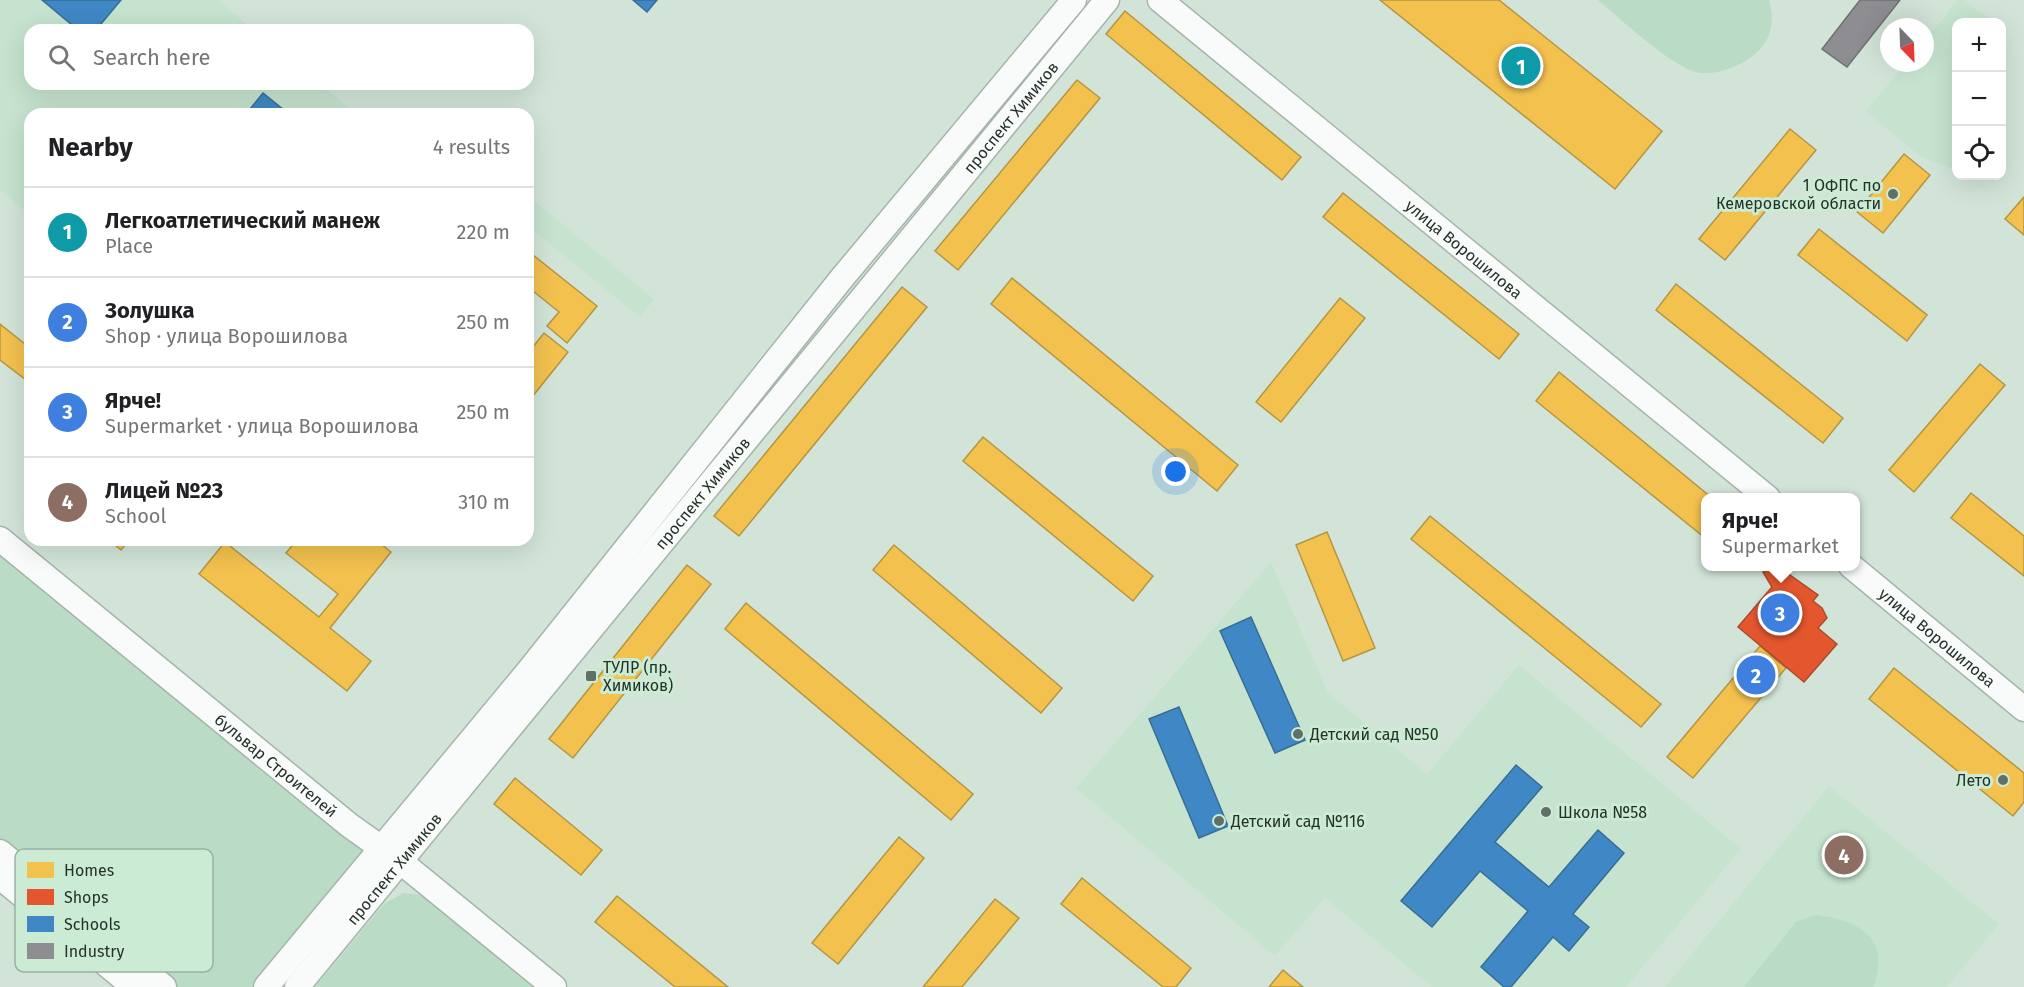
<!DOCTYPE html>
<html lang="en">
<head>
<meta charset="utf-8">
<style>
  :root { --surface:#fff; --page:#f2f2f2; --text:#202124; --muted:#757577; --line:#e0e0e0; --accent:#2563eb }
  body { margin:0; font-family:"Fira Sans",sans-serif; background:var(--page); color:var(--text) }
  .controls { position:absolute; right:18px; top:18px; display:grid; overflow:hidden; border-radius:12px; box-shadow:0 6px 24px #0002 }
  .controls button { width:54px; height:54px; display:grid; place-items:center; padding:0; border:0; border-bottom:2px solid var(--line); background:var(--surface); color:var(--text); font:30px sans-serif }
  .compass { position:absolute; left:1880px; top:18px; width:54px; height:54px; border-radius:50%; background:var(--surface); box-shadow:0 6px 24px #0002; rotate:157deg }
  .you { position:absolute; left:1176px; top:472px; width:21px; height:21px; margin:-15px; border:4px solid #fff; border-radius:50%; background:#1a73e8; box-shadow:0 0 0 9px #1a73e833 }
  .badge { display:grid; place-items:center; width:39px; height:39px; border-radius:50%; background:var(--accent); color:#fff; font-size:20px; font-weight:700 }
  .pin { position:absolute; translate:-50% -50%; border:3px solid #fff; box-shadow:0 2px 6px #0006 }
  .popup { position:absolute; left:1701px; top:493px; width:159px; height:78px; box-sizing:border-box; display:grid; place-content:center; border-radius:12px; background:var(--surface); filter:drop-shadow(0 2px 4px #0005); font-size:20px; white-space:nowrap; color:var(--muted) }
  .popup b { font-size:22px; color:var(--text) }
  .popup::after { content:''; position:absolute; left:50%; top:100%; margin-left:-12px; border:12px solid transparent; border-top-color:var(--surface) }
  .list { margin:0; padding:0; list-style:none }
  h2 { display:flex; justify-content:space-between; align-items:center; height:78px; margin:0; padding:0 24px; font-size:26px }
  h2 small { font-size:20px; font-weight:400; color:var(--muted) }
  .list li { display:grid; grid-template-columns:39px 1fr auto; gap:18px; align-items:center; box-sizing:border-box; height:90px; padding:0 24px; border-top:2px solid var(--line) }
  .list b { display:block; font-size:22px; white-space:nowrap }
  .list p { margin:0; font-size:20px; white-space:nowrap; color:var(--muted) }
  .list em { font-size:20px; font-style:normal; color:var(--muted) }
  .icon { flex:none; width:33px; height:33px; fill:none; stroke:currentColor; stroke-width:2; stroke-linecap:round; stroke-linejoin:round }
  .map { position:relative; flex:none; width:2024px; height:987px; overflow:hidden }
  .search { position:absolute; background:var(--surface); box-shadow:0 6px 24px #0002; left:24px; top:24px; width:510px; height:66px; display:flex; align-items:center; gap:15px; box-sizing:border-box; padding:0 21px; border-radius:18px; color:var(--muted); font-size:22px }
  .panel { position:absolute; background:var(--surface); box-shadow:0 6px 24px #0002; left:24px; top:108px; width:510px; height:438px; border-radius:18px }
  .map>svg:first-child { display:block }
  .built { fill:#c5e3cf }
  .green { fill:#badbc5 }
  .homes { fill:#f2c14e; stroke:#b49643; stroke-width:1.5 }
  .shops { fill:#e4572e; stroke:#aa4c2c; stroke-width:1.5 }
  .schools { fill:#3f88c5; stroke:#376e96; stroke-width:1.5 }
  .industry { fill:#8d8d92; stroke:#6e7172; stroke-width:1.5 }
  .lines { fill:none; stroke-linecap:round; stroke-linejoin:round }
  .secondary-casing { stroke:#a6b4aa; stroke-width:27 }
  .secondary { stroke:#f8fbf9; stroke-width:24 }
  .poi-dot { fill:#617066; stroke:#cbebd5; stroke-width:2 }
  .labels { text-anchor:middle; stroke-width:6; stroke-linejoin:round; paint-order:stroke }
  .street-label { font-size:16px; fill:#243128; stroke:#cbebd5 }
  .poi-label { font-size:16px; fill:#243128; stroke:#cbebd5; text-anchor:start }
  .key { fill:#cbebd5; stroke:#99b3a1; stroke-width:1.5 }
  .key-label { font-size:16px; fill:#243128 }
</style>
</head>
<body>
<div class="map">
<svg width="2024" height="987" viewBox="0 0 2024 987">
  <rect width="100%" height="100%" fill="#d2e4d8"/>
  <g class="built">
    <path d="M0,0H218L254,30H30V84H320L356,114H30V215L0,190Z"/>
    <path d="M1958,0H1963L1995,22H1956V170L1920,156L1866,111L1906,63H1925V40Z"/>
    <path d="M528,196L654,299L640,317L528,226Z"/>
    <path d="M1271,562L1328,693L1427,774L1519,665L1741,849L1626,987H1432L1325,898L1275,956L1076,788Z"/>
    <path d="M1829,786L1999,924L1947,987H1665Z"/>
  </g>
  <g class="green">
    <path d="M1598,0H1769C1775,22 1772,39 1755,54C1740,67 1710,79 1690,70C1662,58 1622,20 1598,0Z"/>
    <path d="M0,539L382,848L266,987H164L0,852Z"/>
    <path d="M403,893L423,895L539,987H315L384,904Z"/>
    <path d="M1816,915C1840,918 1874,926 1878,956C1879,964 1876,976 1875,984L1873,987H1744L1796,922Z"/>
  </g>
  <g class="homes">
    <path d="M1380,0H1499L1662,131L1615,189Z"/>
    <path d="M1125,11L1301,157L1282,180L1106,34Z"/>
    <path d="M1077,80L1100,98L958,270L935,251Z"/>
    <path d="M1790,129L1816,150L1725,260L1699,239Z"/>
    <path d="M1904,154L1930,175L1883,233L1857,212Z"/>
    <path d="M1343,193L1519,334L1499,359L1323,217Z"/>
    <path d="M2024,197V235L2005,219Z"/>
    <path d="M1819,229L1927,315L1907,341L1798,255Z"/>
    <path d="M528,251L597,306L567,343L547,326L559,312L528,287Z"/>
    <path d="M1012,278L1238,465L1217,491L991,304Z"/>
    <path d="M1676,284L1843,418L1823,443L1656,310Z"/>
    <path d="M902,287L927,307L739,536L714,516Z"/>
    <path d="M1340,298L1365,318L1281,422L1256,402Z"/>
    <path d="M0,324L30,348V383L0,360Z"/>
    <path d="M544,333L568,352L528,402V353Z"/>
    <path d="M1980,364L2005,385L1914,492L1889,470Z"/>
    <path d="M1559,372L1712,498H1705V538L1536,401Z"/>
    <path d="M983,437L1153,576L1133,601L963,461Z"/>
    <path d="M1971,493L2024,536V576L1951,518Z"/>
    <path d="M1430,516L1661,704L1641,727L1411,539Z"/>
    <path d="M1327,532L1375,648L1343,661L1296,545Z"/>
    <path d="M109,540H129L121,550Z"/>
    <path d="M297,540H376L391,552L330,628L371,661L347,691L199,574L225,542L319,617L338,594L286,553Z"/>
    <path d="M894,545L1062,688L1041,713L873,570Z"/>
    <path d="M687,565L711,584L573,758L549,739Z"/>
    <path d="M746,603L973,794L951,820L725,629Z"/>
    <path d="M1760,646L1786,668L1693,778L1667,757Z"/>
    <path d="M1894,668L2024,773V802L2013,816L1869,699Z"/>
    <path d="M515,778L602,850L581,875L494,804Z"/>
    <path d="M899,837L924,858L838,964L812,943Z"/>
    <path d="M1082,878L1191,968L1176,987H1163L1061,904Z"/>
    <path d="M617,896L728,987H675L595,922Z"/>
    <path d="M995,899L1019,918L962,987H923Z"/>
    <path d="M1283,970L1303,987H1269Z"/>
  </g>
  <path class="shops" d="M1768,566H1787L1790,575L1818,595L1813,601L1822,608L1827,618L1818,628L1837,644L1804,682L1738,627L1772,587L1763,572Z"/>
  <g class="schools">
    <path d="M42,0H121L96,30H78Z"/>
    <path d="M633,0H657L647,12Z"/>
    <path d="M263,93L289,114H246Z"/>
    <path d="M1251,617L1305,740L1275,753L1220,631Z"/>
    <path d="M1179,707L1228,826L1199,838L1149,719Z"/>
    <path d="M1516,765L1542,787L1495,842L1549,887L1598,830L1624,853L1573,914L1589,927L1569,951L1553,937L1511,987H1504L1481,967L1528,911L1480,871L1432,927L1401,901Z"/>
  </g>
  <path class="industry" d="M1860,0H1900L1847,67L1822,49Z"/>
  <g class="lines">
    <g class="secondary-casing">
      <g id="secondary">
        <path id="s1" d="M1160,0L1768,498"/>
        <path id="s2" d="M0,539L349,825L401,862L554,987"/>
        <path id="s3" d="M1851,566L2024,709"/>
        <path d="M0,852L164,987"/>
        <path d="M0,877L134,987"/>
        <path d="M266,987L531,668L842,278L1074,0"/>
        <path id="s4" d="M297,987L1107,0"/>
      </g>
    </g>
    <use href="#secondary" class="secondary"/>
  </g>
  <g class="poi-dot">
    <circle cx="1893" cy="194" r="6"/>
    <rect x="585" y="670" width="12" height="12" rx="3"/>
    <circle cx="1298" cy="734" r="6"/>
    <circle cx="2003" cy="780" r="6"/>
    <circle cx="1546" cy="812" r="6"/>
    <circle cx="1219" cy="821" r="6"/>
  </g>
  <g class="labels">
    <g class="street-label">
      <text dy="6" stroke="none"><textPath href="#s4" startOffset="1125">проспект Химиков</textPath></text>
      <text dy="6" stroke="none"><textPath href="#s1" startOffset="393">улица Ворошилова</textPath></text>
      <text dy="6" stroke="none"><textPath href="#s4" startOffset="639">проспект Химиков</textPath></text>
      <text dy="6" stroke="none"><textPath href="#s3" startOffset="112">улица Ворошилова</textPath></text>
      <text dy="6" stroke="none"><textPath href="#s2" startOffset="357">бульвар Строителей</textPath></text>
      <text dy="6" stroke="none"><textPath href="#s4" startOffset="153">проспект Химиков</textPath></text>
    </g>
    <g class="poi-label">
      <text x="1881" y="191" text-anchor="end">1 ОФПС по<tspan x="1881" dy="18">Кемеровской области</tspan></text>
      <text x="603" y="673">ТУЛР (пр.<tspan x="603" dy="18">Химиков)</tspan></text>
      <text x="1310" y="740">Детский сад №50</text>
      <text x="1991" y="786" text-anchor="end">Лето</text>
      <text x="1558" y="818">Школа №58</text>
      <text x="1231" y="827">Детский сад №116</text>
    </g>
  </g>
  <rect x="15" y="849" width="198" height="123" rx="9" class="key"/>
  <rect x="27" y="862" width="27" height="16" fill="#f2c14e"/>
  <rect x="27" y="889" width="27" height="16" fill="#e4572e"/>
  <rect x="27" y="916" width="27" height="16" fill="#3f88c5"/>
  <rect x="27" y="943" width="27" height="16" fill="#8d8d92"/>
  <g class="key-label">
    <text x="64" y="876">Homes</text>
    <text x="64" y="903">Shops</text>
    <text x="64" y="930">Schools</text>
    <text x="64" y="957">Industry</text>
  </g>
</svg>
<div class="controls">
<button>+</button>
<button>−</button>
<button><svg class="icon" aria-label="locate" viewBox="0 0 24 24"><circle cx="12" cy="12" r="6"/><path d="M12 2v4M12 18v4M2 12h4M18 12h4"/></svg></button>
</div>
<svg class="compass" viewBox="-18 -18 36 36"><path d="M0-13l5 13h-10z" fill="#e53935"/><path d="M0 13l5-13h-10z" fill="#757577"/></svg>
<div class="you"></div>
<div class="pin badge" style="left:1521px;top:66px;background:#0f9aa8">1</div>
<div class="pin badge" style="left:1756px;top:675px;background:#3f7fe0">2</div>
<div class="pin badge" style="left:1780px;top:613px;background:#3f7fe0">3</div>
<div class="popup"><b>Ярче!</b>Supermarket</div>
<div class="pin badge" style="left:1844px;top:855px;background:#8d6e63">4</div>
<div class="search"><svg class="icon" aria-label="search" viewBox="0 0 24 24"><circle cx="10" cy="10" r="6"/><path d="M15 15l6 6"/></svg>Search here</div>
<section class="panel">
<h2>Nearby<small>4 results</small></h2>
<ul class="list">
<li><span class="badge" style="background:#0f9aa8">1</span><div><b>Легкоатлетический манеж</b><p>Place</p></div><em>220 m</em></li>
<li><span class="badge" style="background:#3f7fe0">2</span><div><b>Золушка</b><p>Shop · улица Ворошилова</p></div><em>250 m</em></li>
<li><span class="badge" style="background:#3f7fe0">3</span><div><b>Ярче!</b><p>Supermarket · улица Ворошилова</p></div><em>250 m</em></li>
<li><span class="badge" style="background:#8d6e63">4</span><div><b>Лицей №23</b><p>School</p></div><em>310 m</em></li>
</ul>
</section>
</div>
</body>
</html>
